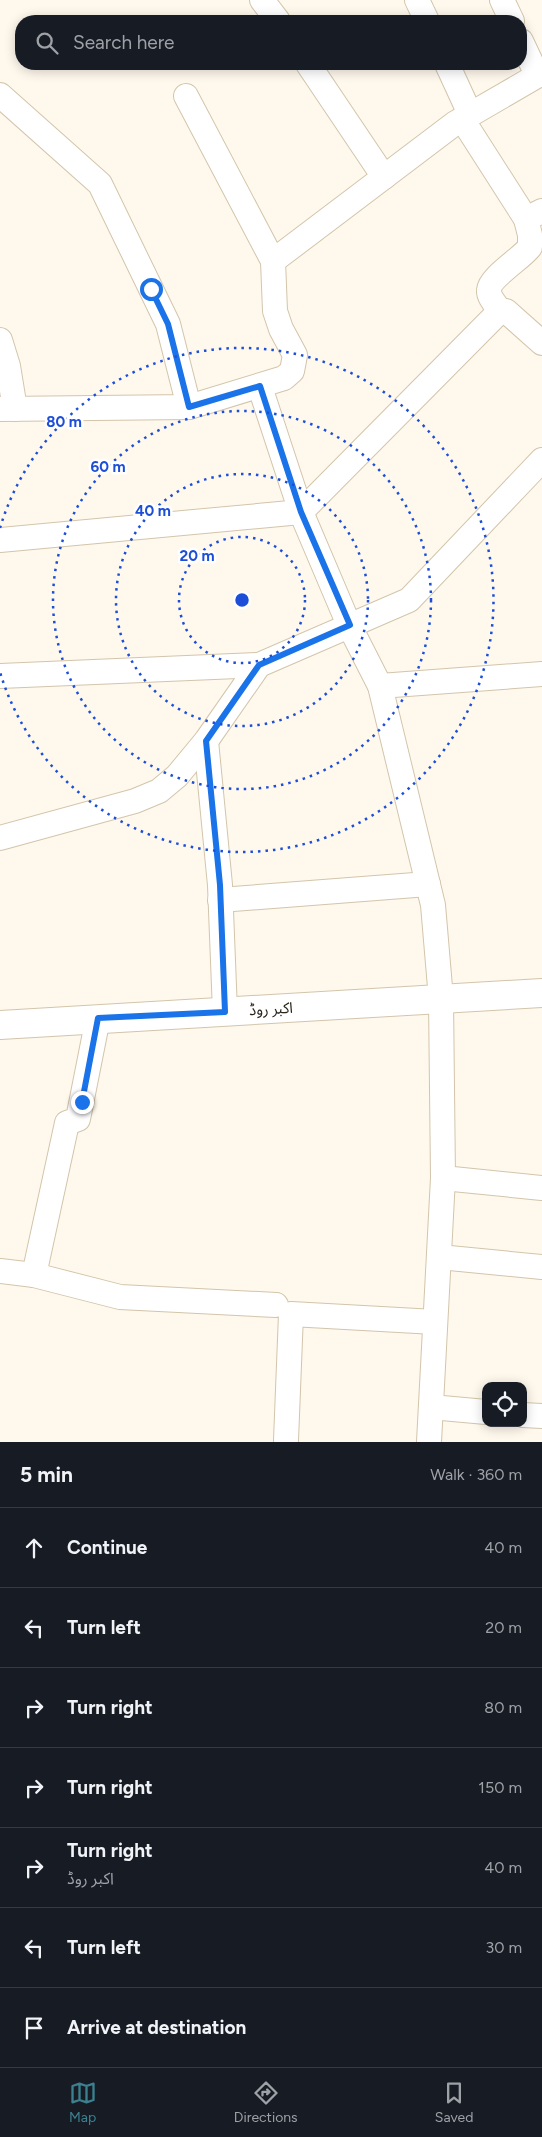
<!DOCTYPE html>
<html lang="en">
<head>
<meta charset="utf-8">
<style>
  :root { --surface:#171b24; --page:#20242c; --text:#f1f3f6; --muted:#9ea1a6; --line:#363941; --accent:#3d8190 }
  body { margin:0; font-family:Figtree,"Noto Sans Arabic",sans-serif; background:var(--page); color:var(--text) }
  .controls { position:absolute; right:15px; bottom:15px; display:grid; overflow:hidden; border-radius:10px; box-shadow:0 2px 12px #0003 }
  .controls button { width:45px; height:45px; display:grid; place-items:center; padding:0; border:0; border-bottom:1px solid var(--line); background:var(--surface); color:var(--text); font:25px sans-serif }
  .stop { position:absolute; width:15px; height:15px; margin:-11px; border:4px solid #1a73e8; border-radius:50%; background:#fff }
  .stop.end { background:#1a73e8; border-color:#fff; box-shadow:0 1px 5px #0008 }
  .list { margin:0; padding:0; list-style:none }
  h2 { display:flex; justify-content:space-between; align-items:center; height:65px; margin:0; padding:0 20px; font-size:21px }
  h2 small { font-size:16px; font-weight:400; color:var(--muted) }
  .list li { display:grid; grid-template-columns:32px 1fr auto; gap:15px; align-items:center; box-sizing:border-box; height:80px; padding:0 20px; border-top:1px solid var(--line) }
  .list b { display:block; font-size:19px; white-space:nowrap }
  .list p { margin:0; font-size:16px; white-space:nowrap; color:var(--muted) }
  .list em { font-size:16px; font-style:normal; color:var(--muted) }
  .icon { flex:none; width:28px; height:28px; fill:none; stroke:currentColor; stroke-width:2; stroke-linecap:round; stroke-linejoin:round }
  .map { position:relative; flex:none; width:542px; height:1442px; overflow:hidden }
  .search { position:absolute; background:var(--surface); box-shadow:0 2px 12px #0003; left:15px; right:15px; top:15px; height:55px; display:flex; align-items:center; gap:12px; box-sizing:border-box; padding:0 18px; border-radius:20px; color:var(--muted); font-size:19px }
  .sheet { height:625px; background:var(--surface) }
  nav { display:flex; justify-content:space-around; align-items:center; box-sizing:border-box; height:70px; border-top:1px solid var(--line); background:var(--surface); font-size:14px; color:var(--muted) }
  nav a { display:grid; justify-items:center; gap:2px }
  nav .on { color:var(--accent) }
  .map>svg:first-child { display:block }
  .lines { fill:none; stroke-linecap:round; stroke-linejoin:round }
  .minor-casing { stroke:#d3c5ab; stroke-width:26 }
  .secondary-casing { stroke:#d3c5ab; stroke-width:30 }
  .minor { stroke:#fff; stroke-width:24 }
  .secondary { stroke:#fff; stroke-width:28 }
  .route { stroke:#1a73e8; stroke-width:6 }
  .ring { fill:none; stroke:#1d4ed8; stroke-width:2.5; stroke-dasharray:2.5 5 }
  .labels { text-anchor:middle; stroke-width:5; stroke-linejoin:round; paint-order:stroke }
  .street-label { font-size:15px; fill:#282319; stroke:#fff }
  .centre { fill:#1d4ed8; stroke:#fff; stroke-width:2.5 }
  .ring-label { font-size:15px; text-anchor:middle; font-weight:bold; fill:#1d4ed8; stroke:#fff; stroke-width:5; stroke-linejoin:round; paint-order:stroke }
</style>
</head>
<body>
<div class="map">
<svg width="542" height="1442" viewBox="0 0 542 1442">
  <rect width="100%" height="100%" fill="#fef8ed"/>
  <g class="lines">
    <g class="minor-casing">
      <g id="minor">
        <path d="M262,0L278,21"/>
        <path d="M417,0L427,21"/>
        <path d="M502,0L512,21"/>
        <path d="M521,41L537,75"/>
        <path d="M308,64L384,177"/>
        <path d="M447,64L470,114"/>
        <path d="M0,95L100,184L168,324L189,407"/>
        <path d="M186,96L273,261L454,124L542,73"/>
        <path d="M462,119L526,219"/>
        <path d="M500,311C497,306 488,297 489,290C490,277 522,258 530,247V235L526,219L542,211"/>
        <path d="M0,340L8,366L15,409"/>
        <path d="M260,387L301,512L349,625L380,686L433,905L441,999L443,1178L429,1442"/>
        <path d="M0,409L189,407L284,378L292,371L295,355L281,329L275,311L273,261"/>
        <path d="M0,540L301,512L500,311H506L542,343"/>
        <path d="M0,676L259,665"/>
        <path d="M380,686L542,674"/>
        <path d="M206,741L220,885L225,1012"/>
        <path d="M0,838L135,801L159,791L177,776L206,741L259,665L409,600L542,460"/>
        <path d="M220,900L428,884"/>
        <path d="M443,1178L542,1188"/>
        <path d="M439,1257L542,1267"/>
        <path d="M0,1271L34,1275L120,1297L276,1305"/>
        <path d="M34,1275L67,1123L78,1119L98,1018"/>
        <path d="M431,1407L486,1412"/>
        <path d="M523,1415L542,1416"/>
        <path d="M286,1440L291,1314L435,1322"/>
      </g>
    </g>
    <g class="secondary-casing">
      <path id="secondary" d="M0,1025L542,993"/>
    </g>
    <use href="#minor" class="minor"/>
    <use href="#secondary" class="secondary"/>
  </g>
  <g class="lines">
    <path class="route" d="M82,1102L98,1018L225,1012L220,885L206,741L259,665L350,625L301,512L260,386L189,407L168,324L151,289"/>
  </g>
  <g class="ring">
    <circle cx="242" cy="600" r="63"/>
    <circle cx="242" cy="600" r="126"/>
    <circle cx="242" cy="600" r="189"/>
    <path d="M0 528A252 252 0 1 1 0 672"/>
  </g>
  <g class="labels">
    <g class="street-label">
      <text transform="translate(271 1009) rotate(-3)" y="5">اکبر روڈ</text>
    </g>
  </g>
  <circle cx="242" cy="600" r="8" class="centre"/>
  <g class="ring-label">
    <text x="64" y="427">80 m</text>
    <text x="108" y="472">60 m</text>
    <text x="153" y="516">40 m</text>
    <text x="197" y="561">20 m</text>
  </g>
</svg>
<div class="controls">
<button><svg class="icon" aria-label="locate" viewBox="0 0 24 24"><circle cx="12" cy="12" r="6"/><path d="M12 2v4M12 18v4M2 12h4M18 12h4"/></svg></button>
</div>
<div class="stop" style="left:151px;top:289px"></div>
<div class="stop end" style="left:82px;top:1102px"></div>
<div class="search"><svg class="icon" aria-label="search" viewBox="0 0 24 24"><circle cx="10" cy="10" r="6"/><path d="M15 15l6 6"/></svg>Search here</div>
</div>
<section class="sheet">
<h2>5 min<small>Walk · 360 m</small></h2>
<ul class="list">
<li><svg class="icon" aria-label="ahead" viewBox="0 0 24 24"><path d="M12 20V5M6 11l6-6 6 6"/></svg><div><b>Continue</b></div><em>40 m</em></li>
<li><svg class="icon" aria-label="left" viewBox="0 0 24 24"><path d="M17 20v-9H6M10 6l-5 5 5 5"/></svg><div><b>Turn left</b></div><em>20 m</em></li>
<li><svg class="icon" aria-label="right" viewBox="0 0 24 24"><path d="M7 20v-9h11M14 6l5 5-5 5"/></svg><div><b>Turn right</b></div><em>80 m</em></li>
<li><svg class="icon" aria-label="right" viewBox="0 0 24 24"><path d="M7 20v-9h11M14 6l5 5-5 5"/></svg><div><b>Turn right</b></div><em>150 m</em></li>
<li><svg class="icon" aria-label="right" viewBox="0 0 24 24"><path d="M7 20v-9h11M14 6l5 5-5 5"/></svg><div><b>Turn right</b><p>اکبر روڈ</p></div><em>40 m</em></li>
<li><svg class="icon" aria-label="left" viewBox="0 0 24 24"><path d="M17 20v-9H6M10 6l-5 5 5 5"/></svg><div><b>Turn left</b></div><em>30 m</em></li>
<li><svg class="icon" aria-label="arrive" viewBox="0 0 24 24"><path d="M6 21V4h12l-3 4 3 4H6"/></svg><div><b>Arrive at destination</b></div></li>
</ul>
</section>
<nav>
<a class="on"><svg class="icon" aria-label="map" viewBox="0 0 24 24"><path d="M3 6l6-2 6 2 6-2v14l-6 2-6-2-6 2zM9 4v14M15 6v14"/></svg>Map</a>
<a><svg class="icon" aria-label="directions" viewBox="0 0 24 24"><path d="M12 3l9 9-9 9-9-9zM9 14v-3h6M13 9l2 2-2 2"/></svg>Directions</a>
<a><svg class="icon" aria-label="saved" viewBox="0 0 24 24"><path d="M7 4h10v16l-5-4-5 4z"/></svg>Saved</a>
</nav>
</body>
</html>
